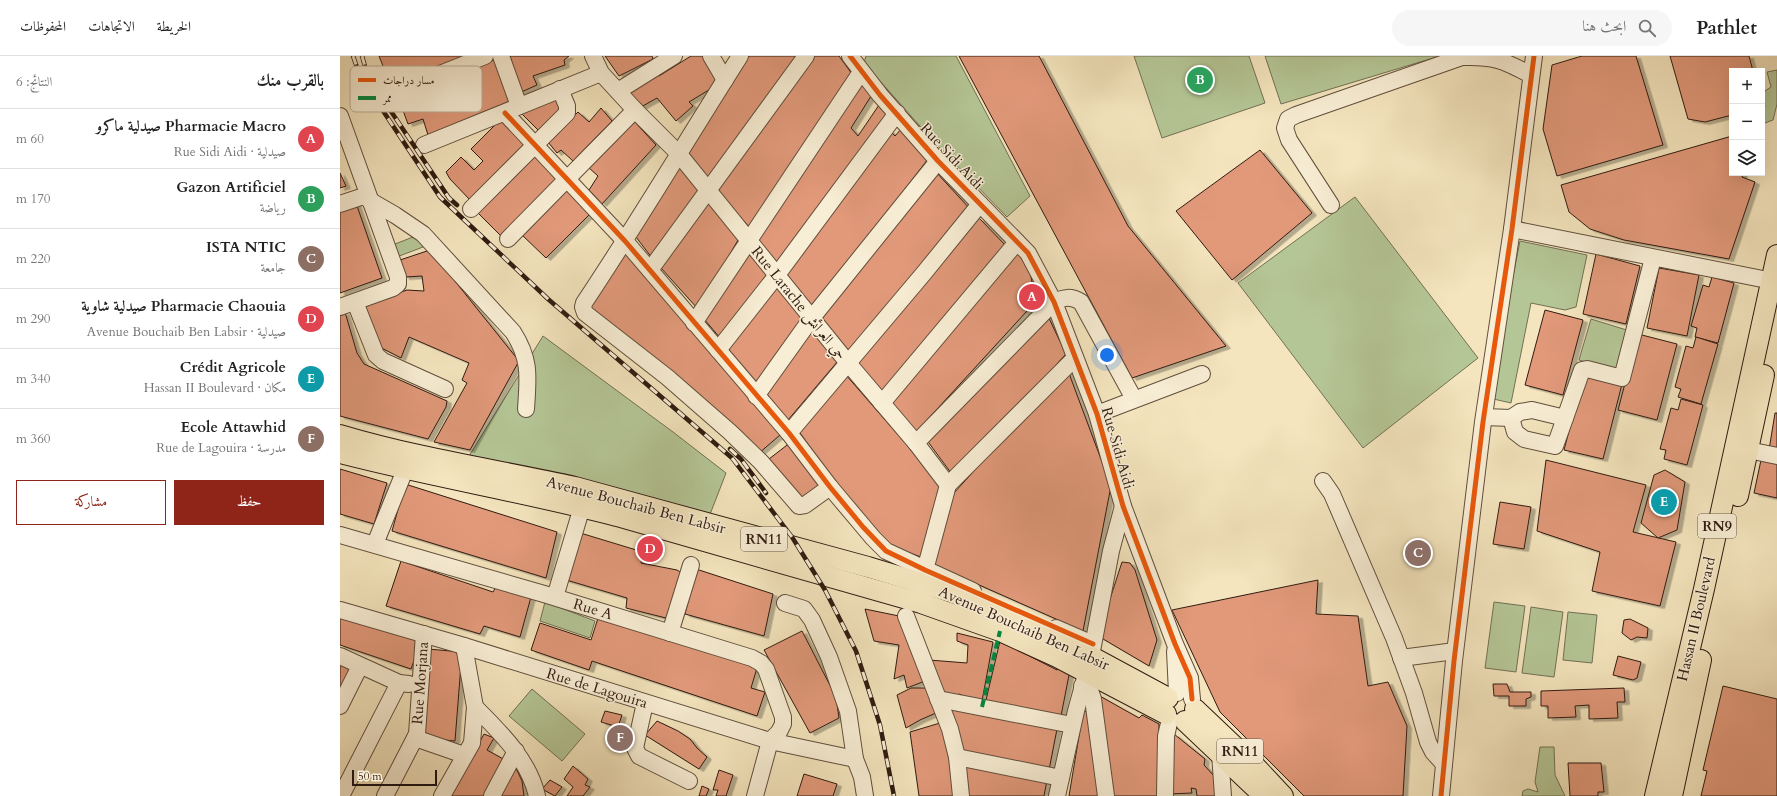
<!DOCTYPE html>
<html lang="ar">
<head>
<meta charset="utf-8">
<style>
  :root { --surface:#fff; --page:#f6f6f6; --text:#222; --muted:#767676; --line:#e0e0e0; --accent:#8f2418 }
  body { margin:0; font-family:Cardo,Amiri,serif; background:var(--page); color:var(--text); direction:rtl }
  .controls { position:absolute; right:12px; top:12px; display:grid; overflow:hidden; border-radius:0px; box-shadow:0 4px 16px #0002 }
  .controls button { width:36px; height:36px; display:grid; place-items:center; padding:0; border:0; border-bottom:1px solid var(--line); background:var(--surface); color:var(--text); font:20px sans-serif }
  .scale { position:absolute; left:12px; bottom:10px; width:85px; box-sizing:border-box; padding-left:4px; border:2px solid #301b11; border-top:0; font-size:11px; line-height:14px; white-space:nowrap; color:#301b11; -webkit-text-stroke:3px #f8eed5; paint-order:stroke }
  .you { position:absolute; left:767px; top:299px; width:14px; height:14px; margin:-10px; border:3px solid #fff; border-radius:50%; background:#1a73e8; box-shadow:0 0 0 6px #1a73e833 }
  .badge { display:grid; place-items:center; width:26px; height:26px; border-radius:50%; background:var(--accent); color:#fff; font-size:13px; font-weight:700 }
  .pin { position:absolute; translate:-50% -50%; border:2px solid #fff; box-shadow:0 1px 4px #0006 }
  .list { margin:0; padding:0; list-style:none }
  h2 { display:flex; justify-content:space-between; align-items:center; height:52px; margin:0; padding:0 16px; font-size:17px }
  h2 small { font-size:13px; font-weight:400; color:var(--muted) }
  .list li { display:grid; grid-template-columns:26px 1fr auto; gap:12px; align-items:center; box-sizing:border-box; height:60px; padding:0 16px; border-top:1px solid var(--line) }
  .list b { display:block; font-size:15px; white-space:nowrap }
  .list p { margin:0; font-size:13px; white-space:nowrap; color:var(--muted) }
  .list em { font-size:13px; font-style:normal; color:var(--muted) }
  .actions { display:flex; gap:8px; padding:12px 16px }
  .actions a { flex:1; padding:9px 0; border:1px solid var(--accent); border-radius:0px; text-align:center; font-size:14px; color:var(--accent) }
  .actions .main { background:var(--accent); color:#fff }
  .icon { flex:none; width:22px; height:22px; fill:none; stroke:currentColor; stroke-width:2; stroke-linecap:round; stroke-linejoin:round }
  .map { position:relative; flex:none; width:1437px; height:740px; overflow:hidden; direction:ltr }
  header { display:flex; align-items:center; gap:24px; box-sizing:border-box; height:56px; padding:0 20px; background:var(--surface); border-bottom:1px solid var(--line) }
  header strong { font-size:19px }
  nav { display:flex; gap:22px; margin-inline-start:auto; font-size:14px }
  .search { width:280px; height:36px; background:var(--page); display:flex; align-items:center; gap:10px; box-sizing:border-box; padding:0 14px; border-radius:22px; color:var(--muted); font-size:15px }
  main { display:flex }
  aside { flex:1; background:var(--surface) }
  .map>svg:first-child { display:block }
  .green { fill:#b5c696; stroke:#727054 }
  .building { fill:#e1997a; stroke:#301b11; filter:url(#shadow) }
  .lines { fill:none; stroke-linecap:round; stroke-linejoin:round }
  .minor-casing { stroke:#614e3c; stroke-width:18 }
  .major-casing { stroke:#301b11; stroke-width:22 }
  .minor { stroke:#f8eed5; stroke-width:16 }
  .major { stroke:#f4e5be; stroke-width:20 }
  .rail-casing { stroke:#301b11; stroke-width:4.5 }
  .rail { stroke:#f8eed5; stroke-width:3; stroke-dasharray:9; stroke-linecap:butt }
  .quiet { stroke:#00873e; stroke-width:4; stroke-dasharray:8 4; stroke-linecap:butt }
  .cycleway-casing { stroke:#f8eed5; stroke-width:8 }
  .cycleway { stroke:#e8590c; stroke-width:5 }
  .labels { text-anchor:middle; stroke-width:3; stroke-linejoin:round; paint-order:stroke }
  .shield { fill:#f8eed5; stroke:#6c5a4c; stroke-width:1 }
  .shield-label { font-size:14px; font-weight:bold; fill:#301b11 }
  .street-label { font-size:15px; fill:#301b11; stroke:#f8eed5 }
  .key { fill:#f8eed5; stroke:#bcaf9a; stroke-width:1 }
  .key-label { font-size:11px; fill:#301b11 }
</style>
</head>
<body>
<header>
<strong>Pathlet</strong>
<div class="search"><svg class="icon" aria-label="search" viewBox="0 0 24 24"><circle cx="10" cy="10" r="6"/><path d="M15 15l6 6"/></svg>ابحث هنا</div>
<nav><a>الخريطة</a><a>الاتجاهات</a><a>المحفوظات</a></nav>
</header>
<main>
<div class="map">
<svg width="1437" height="740" viewBox="0 0 1437 740">
  <defs>
    <filter id="shadow"><feDropShadow dx="4.5" dy="2.5" stdDeviation="0" flood-color="#0004"/></filter>
  </defs>
  <rect width="100%" height="100%" fill="#f4e5be"/>
  <filter id="stains"><feTurbulence type="fractalNoise" baseFrequency=".005" numOctaves="4"/><feColorMatrix values="0 0 0 0 .2 0 0 0 0 .09 0 0 0 0 .02 0 0 0 .5 -.17"/></filter>
  <radialGradient id="worn" r=".72"><stop offset=".6" stop-color="#630" stop-opacity="0"/><stop offset="1" stop-color="#630" stop-opacity=".3"/></radialGradient>
  <g class="green">
    <path d="M526,0H616L690,140L667,161L595,87L524,7Z"/>
    <path d="M794,0H909L925,47L822,82Z"/>
    <path d="M925,0H1100L941,48Z"/>
    <path d="M1437,14V48L1433,64L1422,68V54L1425,51L1422,37L1431,31L1427,16Z"/>
    <path d="M1015,141L1138,302L1023,392L898,227Z"/>
    <path d="M78,179L83,191L54,202L50,190Z"/>
    <path d="M1180,185L1247,199L1236,251L1225,254L1191,247L1171,347L1149,342Z"/>
    <path d="M1251,263L1290,275L1278,316L1239,304Z"/>
    <path d="M203,280L333,376L386,417L369,461L124,408Z"/>
    <path d="M205,546L255,565L250,582L200,565Z"/>
    <path d="M1154,546L1185,550L1176,616L1145,612Z"/>
    <path d="M1191,551L1223,556L1214,621L1182,617Z"/>
    <path d="M1228,556L1257,559L1252,607L1223,604Z"/>
    <path d="M192,633L245,678L222,705L169,660Z"/>
    <path d="M1200,691H1214L1215,719L1225,740H1182L1183,735L1188,733L1198,736L1195,726Z"/>
  </g>
  <g class="building">
    <path d="M39,0H126L51,30Z"/>
    <path d="M170,0H229L224,4L225,9L193,20L197,29L179,37Z"/>
    <path d="M265,0H312L313,3L279,20Z"/>
    <path d="M351,0H366L380,20L372,32L349,46L353,50L336,65L317,42L301,51L287,35L317,17L319,20Z"/>
    <path d="M409,0H461L371,126L345,98Z"/>
    <path d="M473,0H499L512,18L411,173L375,133Z"/>
    <path d="M619,0H699L788,170L886,290L792,322Z"/>
    <path d="M1242,0H1296L1323,89L1217,120L1203,73L1212,9Z"/>
    <path d="M1330,0H1409L1413,15H1392V59L1365,66L1348,63Z"/>
    <path d="M154,4L171,47L88,79L83,63L68,68L58,41Z"/>
    <path d="M522,23L533,37L511,72L518,80L539,49L548,59L437,212L415,184Z"/>
    <path d="M215,41L223,50L199,75L181,57Z"/>
    <path d="M261,52L272,65L233,105L221,94L217,97L208,86L238,56L249,66Z"/>
    <path d="M163,61L189,87L131,145L110,123L106,116L121,101L134,114L143,105L131,93Z"/>
    <path d="M294,65L316,89L262,148L249,134L258,120L248,111Z"/>
    <path d="M562,72L588,103L472,255L443,218L548,73L555,80Z"/>
    <path d="M1392,80V117H1403L1402,121L1415,126L1389,203L1284,184L1250,173L1229,156L1221,129Z"/>
    <path d="M920,94L972,157L892,224L836,155Z"/>
    <path d="M196,96L219,120L161,180L138,157Z"/>
    <path d="M338,109L361,134L312,202L296,181Z"/>
    <path d="M595,115L631,154L508,298L480,263Z"/>
    <path d="M0,117L6,130L0,132Z"/>
    <path d="M228,131L253,155L206,202L181,178Z"/>
    <path d="M370,144L401,179L358,253L321,212Z"/>
    <path d="M16,147L42,222L0,237V153Z"/>
    <path d="M639,162L668,192L542,339L516,304Z"/>
    <path d="M285,191L406,334L440,379L418,398L248,251Z"/>
    <path d="M411,191L432,218L381,283L364,263Z"/>
    <path d="M90,194L179,305L130,394L94,386L127,327L122,324L129,307L69,281L61,302L32,287L23,249L67,234L84,235L82,220L65,221L57,205Z"/>
    <path d="M678,195L688,206L693,231L698,243L576,376L550,346Z"/>
    <path d="M1256,198L1300,210L1286,268L1243,258Z"/>
    <path d="M1319,212L1359,219L1347,280L1307,272Z"/>
    <path d="M1372,221L1394,227L1378,287L1355,281L1357,272L1351,270L1363,229L1369,231Z"/>
    <path d="M437,227L465,263L416,326L384,291Z"/>
    <path d="M1205,254L1243,264L1223,339L1185,329Z"/>
    <path d="M5,256L17,297L24,308L107,345L106,351L88,383L0,360V258Z"/>
    <path d="M706,256L726,298L614,421L586,383Z"/>
    <path d="M472,272L498,305L448,364L425,336Z"/>
    <path d="M1298,278L1337,288L1317,364L1278,354Z"/>
    <path d="M1356,281L1378,288L1361,348L1338,341L1341,333L1335,331L1346,290L1353,292Z"/>
    <path d="M727,312L771,430L743,575L594,509L614,437Z"/>
    <path d="M1244,318L1282,328L1263,403L1224,394Z"/>
    <path d="M506,319L600,427L584,502L550,490L501,435L458,374Z"/>
    <path d="M1341,343L1363,349L1347,409L1324,403L1326,394L1320,393L1331,352L1338,354Z"/>
    <path d="M1435,357H1437V395L1429,394Z"/>
    <path d="M451,386L484,426L462,443L429,403Z"/>
    <path d="M1206,404L1306,429L1293,476L1336,486L1320,550L1252,535L1260,496L1197,475Z"/>
    <path d="M1421,404L1437,408V442L1414,437Z"/>
    <path d="M0,413L47,427L34,468L0,458Z"/>
    <path d="M1325,414L1345,426L1337,474L1318,482L1301,467L1314,419Z"/>
    <path d="M65,428L217,476L206,522L52,475Z"/>
    <path d="M1160,446L1191,451L1184,493L1153,488Z"/>
    <path d="M237,476L303,496L301,507L337,514L345,519L330,563L286,552L287,542L223,523Z"/>
    <path d="M61,505L153,536L157,529L191,541L180,581L144,570L140,578L46,550Z"/>
    <path d="M782,506L790,507L795,514L817,584L809,610L758,580Z"/>
    <path d="M356,513L433,538L424,580L345,558Z"/>
    <path d="M978,524L976,558L1018,560L1028,630L1048,626L1067,670L1063,740H964L880,656L832,554Z"/>
    <path d="M525,553L559,560L585,625L567,632L564,619L554,623L559,589L534,585Z"/>
    <path d="M0,555L82,583L71,613L0,589Z"/>
    <path d="M259,559L417,612L411,632L425,636L417,660L252,605L249,614L191,594L200,567L251,584Z"/>
    <path d="M1290,563L1308,572L1307,582L1297,581L1291,584L1282,577L1284,564Z"/>
    <path d="M462,575L496,641L499,662L470,677L424,594Z"/>
    <path d="M617,577L653,586L642,645L631,643L619,638L615,641L602,639L589,604L627,607L628,589L617,585Z"/>
    <path d="M660,585L717,614L722,607L730,614L721,660L646,644Z"/>
    <path d="M88,593L122,596L115,685L81,682Z"/>
    <path d="M1278,600L1301,606L1297,622L1293,624L1273,619Z"/>
    <path d="M0,603L16,611L0,644Z"/>
    <path d="M1153,628H1167L1170,636H1191V641L1186,643V650H1169V640H1154Z"/>
    <path d="M1383,630L1437,643V740H1361L1367,715L1363,714Z"/>
    <path d="M571,632H587L596,657L580,664L566,672L557,639Z"/>
    <path d="M1284,632L1285,646H1277L1278,662L1249,663V649L1235,650L1236,661L1208,662V650H1201V635Z"/>
    <path d="M758,639L799,662L802,659L819,668V740H771Z"/>
    <path d="M611,649L717,673L709,714L620,697L608,657Z"/>
    <path d="M265,655L282,659L278,671L261,666Z"/>
    <path d="M748,655L761,740H729L743,656Z"/>
    <path d="M317,665L338,675L350,683L357,692L367,701L359,713L305,679Z"/>
    <path d="M600,667L615,710V740H579L570,676Z"/>
    <path d="M144,678L154,682L147,694L165,704L146,740H110Z"/>
    <path d="M834,678L865,703L864,709L874,720L876,740H857L856,733L851,732L852,737L829,738Z"/>
    <path d="M1228,707H1261L1264,736H1258V740H1230Z"/>
    <path d="M174,708L182,725L184,740H157Z"/>
    <path d="M623,708L707,724L704,740H627Z"/>
    <path d="M233,710L248,723L245,729L250,731L243,740H227L233,731L224,723Z"/>
    <path d="M379,714L393,719L386,740H376L378,734H373Z"/>
    <path d="M464,718L497,728L493,740H457Z"/>
    <path d="M210,724L222,731L215,740L202,733Z"/>
    <path d="M362,730L369,733L366,740H359Z"/>
  </g>
  <g class="lines">
    <g class="minor-casing">
      <g id="minor">
        <path d="M161,0L179,50"/>
        <path d="M253,0L261,17L295,54L338,97L508,307L576,387L608,429"/>
        <path d="M371,0L385,24"/>
        <path d="M400,0C348,82 298,166 244,247L243,251L245,257L327,321L390,376L421,406L459,450L465,449L490,431"/>
        <path d="M510,0L540,39L598,105L688,197L714,246L757,358L783,450L835,588L850,622L852,643"/>
        <path d="M278,35L334,0"/>
        <path d="M55,36L145,0"/>
        <path d="M165,57L285,185L449,377L490,431L533,482L546,495L633,535"/>
        <path d="M0,60L58,221V228L53,232L0,251"/>
        <path d="M84,89L261,17"/>
        <path d="M29,144L55,159L83,178L173,276C191,304 188,321 186,353"/>
        <path d="M0,148L27,139"/>
        <path d="M991,149L949,84L945,72L948,63L956,59L1122,1C1154,0 1163,4 1191,19"/>
        <path d="M131,153L227,57V50L220,33"/>
        <path d="M1172,173L1437,226"/>
        <path d="M168,183L295,54"/>
        <path d="M310,214L466,0"/>
        <path d="M15,246L36,299L43,305L105,333"/>
        <path d="M354,267L521,16"/>
        <path d="M378,294L437,219L557,57"/>
        <path d="M416,340L471,263L598,105"/>
        <path d="M542,347L677,186"/>
        <path d="M757,358L862,318"/>
        <path d="M1144,361L1171,362L1180,356L1192,354L1225,362L1242,314L1247,313L1282,322L1313,202"/>
        <path d="M1171,362L1175,376L1184,383L1215,390L1225,362"/>
        <path d="M449,377L584,217L640,148"/>
        <path d="M576,387L714,246C724,241 731,240 741,246L794,343"/>
        <path d="M1408,394L1437,400"/>
        <path d="M983,425L992,438L1054,582L1074,637L1088,686L1093,696L1104,708"/>
        <path d="M0,479L204,538L412,602L421,607L426,613L443,661V668L439,676L430,685L415,740"/>
        <path d="M35,488L65,414"/>
        <path d="M585,514L608,429L735,302"/>
        <path d="M215,541L242,451"/>
        <path d="M445,547L464,553L472,564L489,601L508,655L515,703L522,721L525,740"/>
        <path d="M0,554L124,590L430,685L515,703"/>
        <path d="M566,560L610,673L617,701L621,740"/>
        <path d="M716,572L753,588"/>
        <path d="M330,577L351,509"/>
        <path d="M835,595L837,637"/>
        <path d="M0,600L59,627L69,628"/>
        <path d="M1061,602L1115,595"/>
        <path d="M742,630L751,637L753,643L766,740"/>
        <path d="M598,643L732,669"/>
        <path d="M305,647L295,692L299,700L349,725"/>
        <path d="M0,650L20,610"/>
        <path d="M135,651C160,676 189,704 197,740"/>
        <path d="M75,682L124,699"/>
        <path d="M880,698L883,740"/>
        <path d="M617,701L721,722"/>
        <path d="M1,740L59,627"/>
        <path d="M45,740L77,678L84,578"/>
        <path d="M102,740L132,687L135,651L124,590"/>
        <path d="M152,740L176,695"/>
        <path d="M717,740L736,655L751,600L771,495L783,450"/>
        <path d="M825,740L826,680L830,663"/>
        <path d="M1101,740L1114,605L1143,366L1172,173L1194,0"/>
      </g>
    </g>
    <g class="major-casing">
      <g id="major">
        <path d="M0,379C77,402 157,414 235,431L528,511L614,537L726,587L828,642"/>
        <path d="M0,397C92,421 185,436 277,460L581,547L660,575L717,601L826,658"/>
        <path d="M1398,440L1424,319"/>
        <path d="M855,653L914,709L943,740"/>
        <path d="M845,665L924,740"/>
        <path d="M1315,740L1364,533L1437,199"/>
        <path d="M1332,740L1361,604"/>
      </g>
    </g>
    <use href="#minor" class="minor"/>
    <use href="#major" class="major"/>
    <g class="rail-casing">
      <g id="rail">
        <path d="M13,0L20,20L100,141L208,243L392,402L452,481L485,534L516,595L540,669L554,740"/>
        <path d="M22,0L28,21L109,142L117,149"/>
        <path d="M390,393L401,403L426,437"/>
      </g>
    </g>
    <use href="#rail" class="rail"/>
    <path class="quiet" d="M642,651L660,575"/>
    <g class="cycleway-casing">
      <g id="cycleway">
        <path d="M510,0L540,39L598,105L688,197L714,246L757,358L783,450L835,588L850,622L852,643"/>
        <path d="M165,57L285,185L449,377L490,431L523,471L546,495L585,514L753,588"/>
        <path d="M1101,740L1114,605L1143,366L1172,173L1194,0"/>
      </g>
    </g>
    <use href="#cycleway" class="cycleway"/>
  </g>
  <g class="labels">
    <g class="shield">
      <rect x="1358" y="458" width="38" height="24" rx="3"/>
      <rect x="401" y="471" width="46" height="24" rx="3"/>
      <rect x="877" y="683" width="46" height="24" rx="3"/>
    </g>
    <g class="shield-label">
      <text x="1377" y="475">RN9</text>
      <text x="424" y="488">RN11</text>
      <text x="900" y="700">RN11</text>
    </g>
    <g class="street-label">
      <text transform="translate(612 100) rotate(47)" y="5">Rue Sidi Aidi</text>
      <text transform="translate(459 247) rotate(51)" y="5">Rue Larache حي العرائش</text>
      <text transform="translate(778 392) rotate(74)" y="5">Rue Sidi Aidi</text>
      <text transform="translate(296 449) rotate(15)" y="5">Avenue Bouchaib Ben Labsir</text>
      <text transform="translate(253 553) rotate(17)" y="5">Rue A</text>
      <text transform="translate(1356 563) rotate(-77)" y="5">Hassan II Boulevard</text>
      <text transform="translate(684 572) rotate(24)" y="5">Avenue Bouchaib Ben Labsir</text>
      <text transform="translate(80 627) rotate(-86)" y="5">Rue Morjana</text>
      <text transform="translate(257 632) rotate(17)" y="5">Rue de Lagouira</text>
    </g>
  </g>
  <rect x="10" y="10" width="132" height="46" rx="6" class="key"/>
  <rect x="18" y="22" width="18" height="4" fill="#e8590c"/>
  <rect x="18" y="40" width="18" height="4" fill="#00873e"/>
  <g class="key-label">
    <text x="43" y="28">مسار دراجات</text>
    <text x="43" y="46">ممر</text>
  </g>
  <rect width="100%" height="100%" filter="url(#stains)"/>
  <rect width="100%" height="100%" fill="url(#worn)"/>
</svg>
<div class="controls">
<button>+</button>
<button>−</button>
<button><svg class="icon" aria-label="layers" viewBox="0 0 24 24"><path d="M12 4l9 5-9 5-9-5zM3 14l9 5 9-5"/></svg></button>
</div>
<div class="scale">50 m</div>
<div class="you"></div>
<div class="pin badge" style="left:692px;top:241px;background:#e0444e">A</div>
<div class="pin badge" style="left:860px;top:24px;background:#2e9e5b">B</div>
<div class="pin badge" style="left:1078px;top:497px;background:#8d6e63">C</div>
<div class="pin badge" style="left:310px;top:493px;background:#e0444e">D</div>
<div class="pin badge" style="left:1324px;top:446px;background:#0f9aa8">E</div>
<div class="pin badge" style="left:280px;top:682px;background:#8d6e63">F</div>
</div>
<aside>
<h2>بالقرب منك<small>النتائج: 6</small></h2>
<ul class="list">
<li><span class="badge" style="background:#e0444e">A</span><div><b>Pharmacie Macro صيدلية ماكرو</b><p>صيدلية · Rue Sidi Aidi</p></div><em>60 m</em></li>
<li><span class="badge" style="background:#2e9e5b">B</span><div><b>Gazon Artificiel</b><p>رياضة</p></div><em>170 m</em></li>
<li><span class="badge" style="background:#8d6e63">C</span><div><b>ISTA NTIC</b><p>جامعة</p></div><em>220 m</em></li>
<li><span class="badge" style="background:#e0444e">D</span><div><b>Pharmacie Chaouia صيدلية شاوية</b><p>صيدلية · Avenue Bouchaib Ben Labsir</p></div><em>290 m</em></li>
<li><span class="badge" style="background:#0f9aa8">E</span><div><b>Crédit Agricole</b><p>مكان · Hassan II Boulevard</p></div><em>340 m</em></li>
<li><span class="badge" style="background:#8d6e63">F</span><div><b>Ecole Attawhid</b><p>مدرسة · Rue de Lagouira</p></div><em>360 m</em></li>
</ul>
<div class="actions"><a class="main">حفظ</a><a>مشاركة</a></div>
</aside>
</main>
</body>
</html>
